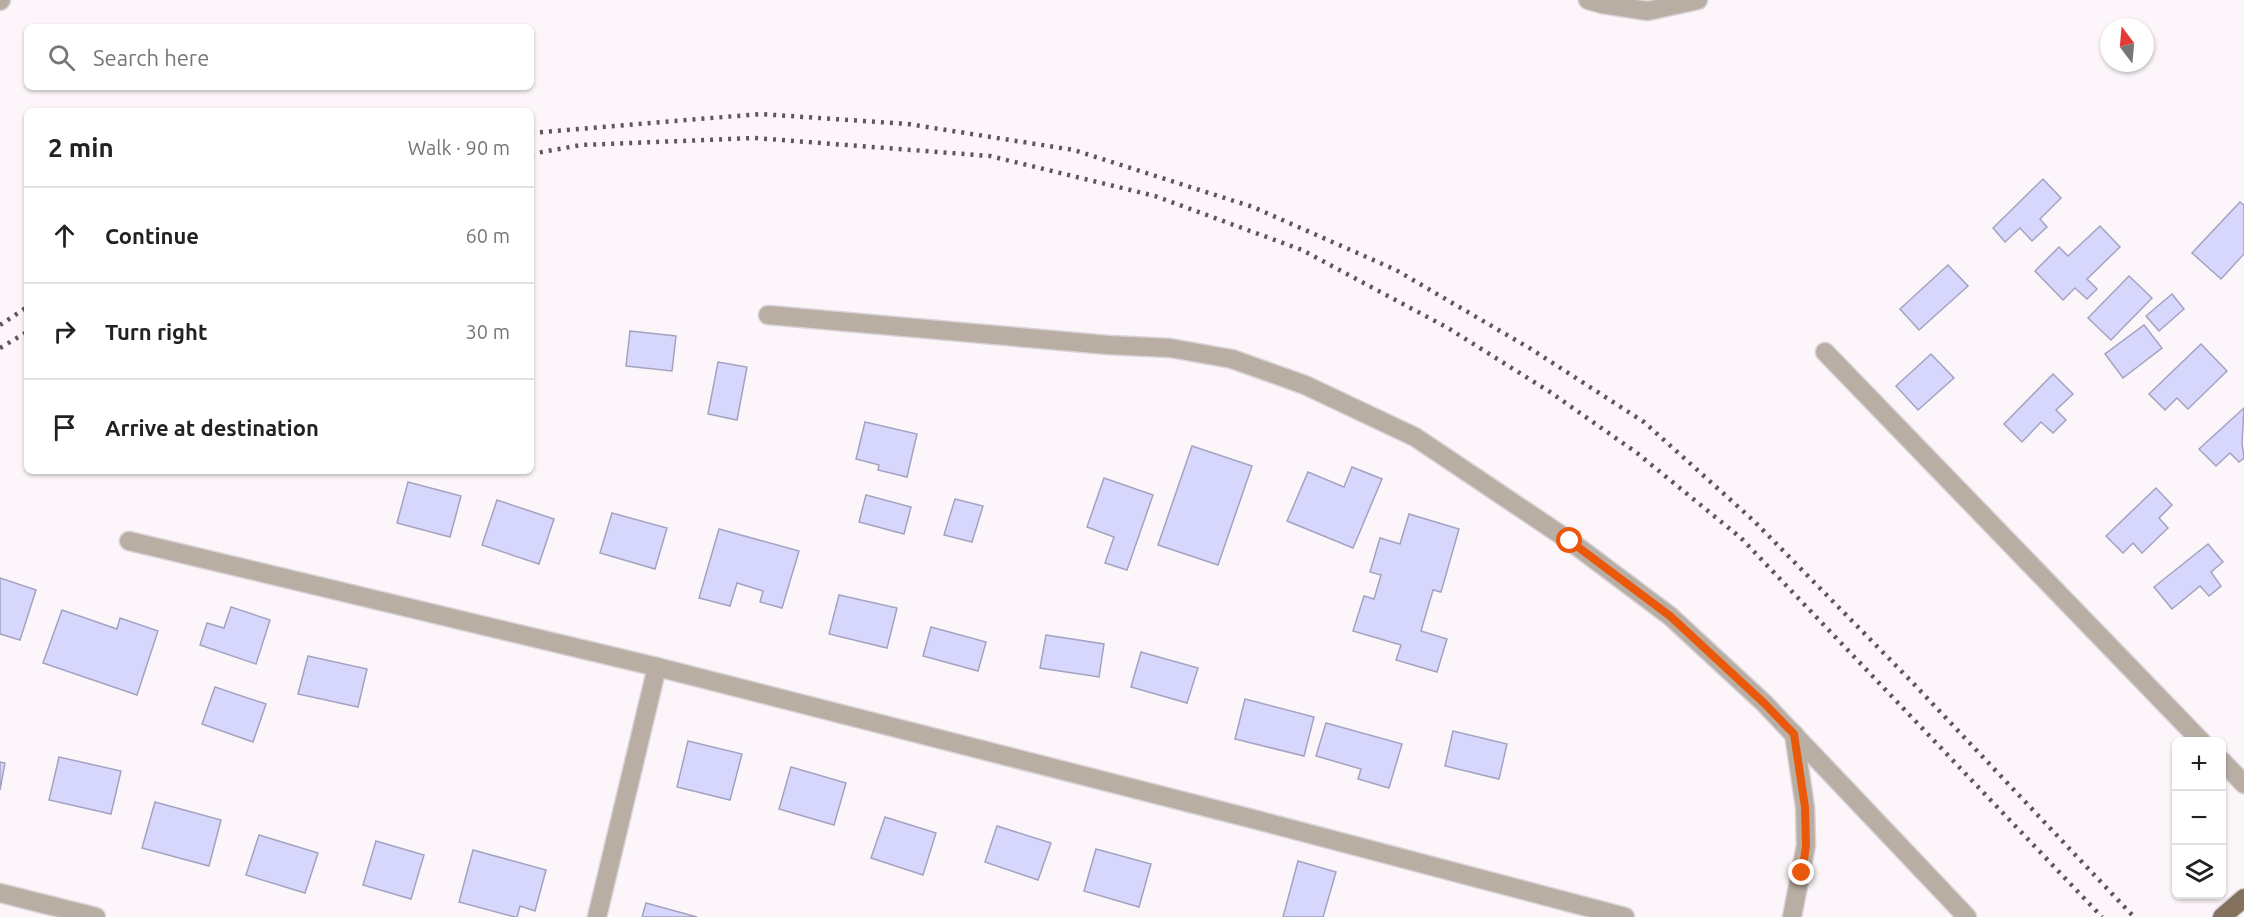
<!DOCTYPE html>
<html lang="en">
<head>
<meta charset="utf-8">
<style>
  :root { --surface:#fff; --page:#f6f6f6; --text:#222; --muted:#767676; --line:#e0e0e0 }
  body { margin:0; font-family:Ubuntu,sans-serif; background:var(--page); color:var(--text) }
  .controls { position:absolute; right:18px; bottom:18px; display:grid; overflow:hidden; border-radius:9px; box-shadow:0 2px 4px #0004 }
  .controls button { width:54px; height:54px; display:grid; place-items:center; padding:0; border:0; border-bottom:2px solid var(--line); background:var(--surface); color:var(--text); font:30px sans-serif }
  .compass { position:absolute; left:2100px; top:18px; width:54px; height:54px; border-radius:50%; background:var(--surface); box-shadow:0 2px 4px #0004; rotate:344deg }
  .stop { position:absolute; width:18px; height:18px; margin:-14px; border:4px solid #ea580c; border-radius:50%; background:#fff }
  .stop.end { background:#ea580c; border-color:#fff; box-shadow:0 2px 6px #0008 }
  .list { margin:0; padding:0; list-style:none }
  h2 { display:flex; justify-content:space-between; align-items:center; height:78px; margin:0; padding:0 24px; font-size:26px }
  h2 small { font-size:20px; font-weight:400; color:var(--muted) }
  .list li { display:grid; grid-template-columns:39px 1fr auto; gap:18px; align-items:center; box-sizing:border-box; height:96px; padding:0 24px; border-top:2px solid var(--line) }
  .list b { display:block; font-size:22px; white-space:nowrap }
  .list em { font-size:20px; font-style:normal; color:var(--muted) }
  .icon { flex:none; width:33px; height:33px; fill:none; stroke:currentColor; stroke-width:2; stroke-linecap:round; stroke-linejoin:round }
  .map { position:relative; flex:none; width:2244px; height:917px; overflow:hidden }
  .search { position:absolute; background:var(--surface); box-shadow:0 2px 4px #0004; left:24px; top:24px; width:510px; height:66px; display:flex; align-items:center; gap:15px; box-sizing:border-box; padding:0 21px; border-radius:9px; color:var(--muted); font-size:22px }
  .panel { position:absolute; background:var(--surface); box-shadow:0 2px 4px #0004; left:24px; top:108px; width:510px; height:366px; border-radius:9px }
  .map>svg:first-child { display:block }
  .building { fill:#d7d7fd; stroke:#a3a3c1; stroke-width:1.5 }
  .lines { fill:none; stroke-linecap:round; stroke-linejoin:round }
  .street-casing { stroke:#dad3d9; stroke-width:21 }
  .primary-casing { stroke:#dad3d9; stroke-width:21 }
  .street { stroke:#b9aea3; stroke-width:18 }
  .primary { stroke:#83705d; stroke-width:18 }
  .rail { stroke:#60555f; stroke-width:4.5; stroke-dasharray:3 6; stroke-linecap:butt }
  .route { stroke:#ea580c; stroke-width:8 }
</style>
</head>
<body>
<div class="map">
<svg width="2244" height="917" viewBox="0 0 2244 917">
  <rect width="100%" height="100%" fill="#fcf6fb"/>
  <g class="building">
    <path d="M2043,179L2061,198L2040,219L2047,227L2032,241L2020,228L2005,242L1993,228Z"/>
    <path d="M2240,202L2244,205V254L2221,279L2192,253Z"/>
    <path d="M2100,226L2120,247L2087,279L2097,289L2087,299L2075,288L2063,300L2035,271L2059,247L2068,256Z"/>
    <path d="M1948,265L1968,286L1919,330L1900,309Z"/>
    <path d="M2129,276L2152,298L2111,340L2088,318Z"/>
    <path d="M2172,294L2184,309L2159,331L2146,316Z"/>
    <path d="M2144,325L2162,348L2123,378L2105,354Z"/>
    <path d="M630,331L676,336L672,371L626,366Z"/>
    <path d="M2201,344L2227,371L2188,409L2177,398L2165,410L2149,394Z"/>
    <path d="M1931,354L1954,378L1918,410L1896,386Z"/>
    <path d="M718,362L747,367L737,420L708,414Z"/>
    <path d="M2053,374L2073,394L2056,410L2066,420L2053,433L2041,422L2022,442L2004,424Z"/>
    <path d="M2244,408L2242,443L2244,458L2239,462L2230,453L2216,466L2199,449Z"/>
    <path d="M865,422L917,434L907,477L878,470L879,465L856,459Z"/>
    <path d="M1192,446L1252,466L1218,565L1158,545Z"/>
    <path d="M1352,467L1382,479L1353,548L1287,521L1308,472L1344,487Z"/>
    <path d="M1104,478L1153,495L1127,570L1105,563L1114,537L1087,527Z"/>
    <path d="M408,482L461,496L450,537L397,523Z"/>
    <path d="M2156,488L2172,505L2159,518L2168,528L2142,553L2133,543L2123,553L2106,536Z"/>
    <path d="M866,495L911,507L904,534L859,522Z"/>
    <path d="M955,499L983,506L972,542L944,535Z"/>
    <path d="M497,500L554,519L539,564L482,545Z"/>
    <path d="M612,513L667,528L655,569L600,553Z"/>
    <path d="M1409,514L1459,529L1441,592L1433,590L1421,631L1447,639L1437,672L1396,660L1401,645L1353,631L1364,596L1374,599L1381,575L1370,572L1380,538L1400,544Z"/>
    <path d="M719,529L799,551L782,608L760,602L763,591L737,583L730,606L699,598Z"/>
    <path d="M2208,544L2223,562L2211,572L2221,586L2209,596L2200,586L2172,609L2154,587Z"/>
    <path d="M0,578L36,590L20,640L0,634Z"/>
    <path d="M839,595L897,608L887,648L829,634Z"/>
    <path d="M231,607L270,620L256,664L200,645L207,623L224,628Z"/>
    <path d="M62,610L117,629L120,618L158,631L137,695L43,663Z"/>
    <path d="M931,627L986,642L978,671L923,656Z"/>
    <path d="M1046,635L1104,644L1099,677L1040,668Z"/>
    <path d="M1141,652L1198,668L1187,703L1131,687Z"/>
    <path d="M308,656L367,669L358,707L298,694Z"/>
    <path d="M215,687L266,704L253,742L202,724Z"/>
    <path d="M1245,699L1314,717L1304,756L1235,739Z"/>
    <path d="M1326,723L1402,744L1389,788L1358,779L1361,769L1316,756Z"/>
    <path d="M1453,731L1507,744L1499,779L1445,766Z"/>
    <path d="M688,741L742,754L730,800L677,787Z"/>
    <path d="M59,757L121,771L111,814L49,800Z"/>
    <path d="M0,762L5,763L0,790Z"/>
    <path d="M791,767L846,783L834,825L779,809Z"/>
    <path d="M155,802L221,820L209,866L142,848Z"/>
    <path d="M885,817L936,833L923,875L871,858Z"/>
    <path d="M997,826L1051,843L1038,880L985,862Z"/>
    <path d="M259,835L318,853L305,893L246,875Z"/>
    <path d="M376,841L424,855L411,899L363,885Z"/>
    <path d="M1096,849L1151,864L1139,907L1084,891Z"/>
    <path d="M473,850L546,870L535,911L520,906L517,917H515L459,902Z"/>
    <path d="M1298,861L1336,872L1323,917H1283Z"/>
    <path d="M646,903L697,917H642Z"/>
  </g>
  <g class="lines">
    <g class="street-casing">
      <g id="street">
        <path d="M1588,0L1602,4L1648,11L1698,0"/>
        <path d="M0,1L1,0"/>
        <path d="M768,315L1108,345L1170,348L1232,359L1305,385L1415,437L1570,541L1670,616L1764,703L1967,917"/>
        <path d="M1825,352L2202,742"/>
        <path d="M129,541L657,667L1253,819L1625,917"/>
        <path d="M2222,761L2244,784"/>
        <path d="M0,893L96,917"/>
        <path d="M597,917L657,667"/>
        <path d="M1792,917L1806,845L1805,807L1794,734"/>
      </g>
    </g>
    <g class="primary-casing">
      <path id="primary" d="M2222,917L2244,898"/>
    </g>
    <use href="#street" class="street"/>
    <use href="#primary" class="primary"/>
    <g class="rail">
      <path d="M531,133L760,114L908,124L1074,150L1253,207L1396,270L1531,349L1644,422L1754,521L1912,682L2134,917"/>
      <path d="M531,154L581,145L755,138L990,156L1155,196L1302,250L1448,328L1550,392L1637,453L1741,538L2102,917"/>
      <path d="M0,325L27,307"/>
      <path d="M0,348L27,332"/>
    </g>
  </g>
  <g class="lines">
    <path class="route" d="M1570,541L1670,616L1764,703L1794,734L1805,807L1806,846L1802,873"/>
  </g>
</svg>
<div class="controls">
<button>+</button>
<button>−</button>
<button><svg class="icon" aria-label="layers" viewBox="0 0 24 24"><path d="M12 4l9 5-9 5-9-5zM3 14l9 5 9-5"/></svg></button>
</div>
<svg class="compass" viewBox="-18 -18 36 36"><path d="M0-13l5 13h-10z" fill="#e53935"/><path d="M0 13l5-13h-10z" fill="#767676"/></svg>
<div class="stop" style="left:1570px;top:541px"></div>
<div class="stop end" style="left:1802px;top:873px"></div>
<div class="search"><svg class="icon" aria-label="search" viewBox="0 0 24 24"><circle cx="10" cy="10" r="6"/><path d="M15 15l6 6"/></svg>Search here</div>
<section class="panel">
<h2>2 min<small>Walk · 90 m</small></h2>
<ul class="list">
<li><svg class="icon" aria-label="ahead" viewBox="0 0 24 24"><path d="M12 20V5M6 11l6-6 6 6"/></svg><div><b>Continue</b></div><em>60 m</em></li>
<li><svg class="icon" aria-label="right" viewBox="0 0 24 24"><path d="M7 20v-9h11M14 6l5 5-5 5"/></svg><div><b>Turn right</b></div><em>30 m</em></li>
<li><svg class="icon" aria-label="arrive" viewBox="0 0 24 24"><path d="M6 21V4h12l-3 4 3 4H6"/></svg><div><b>Arrive at destination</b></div></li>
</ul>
</section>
</div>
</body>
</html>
